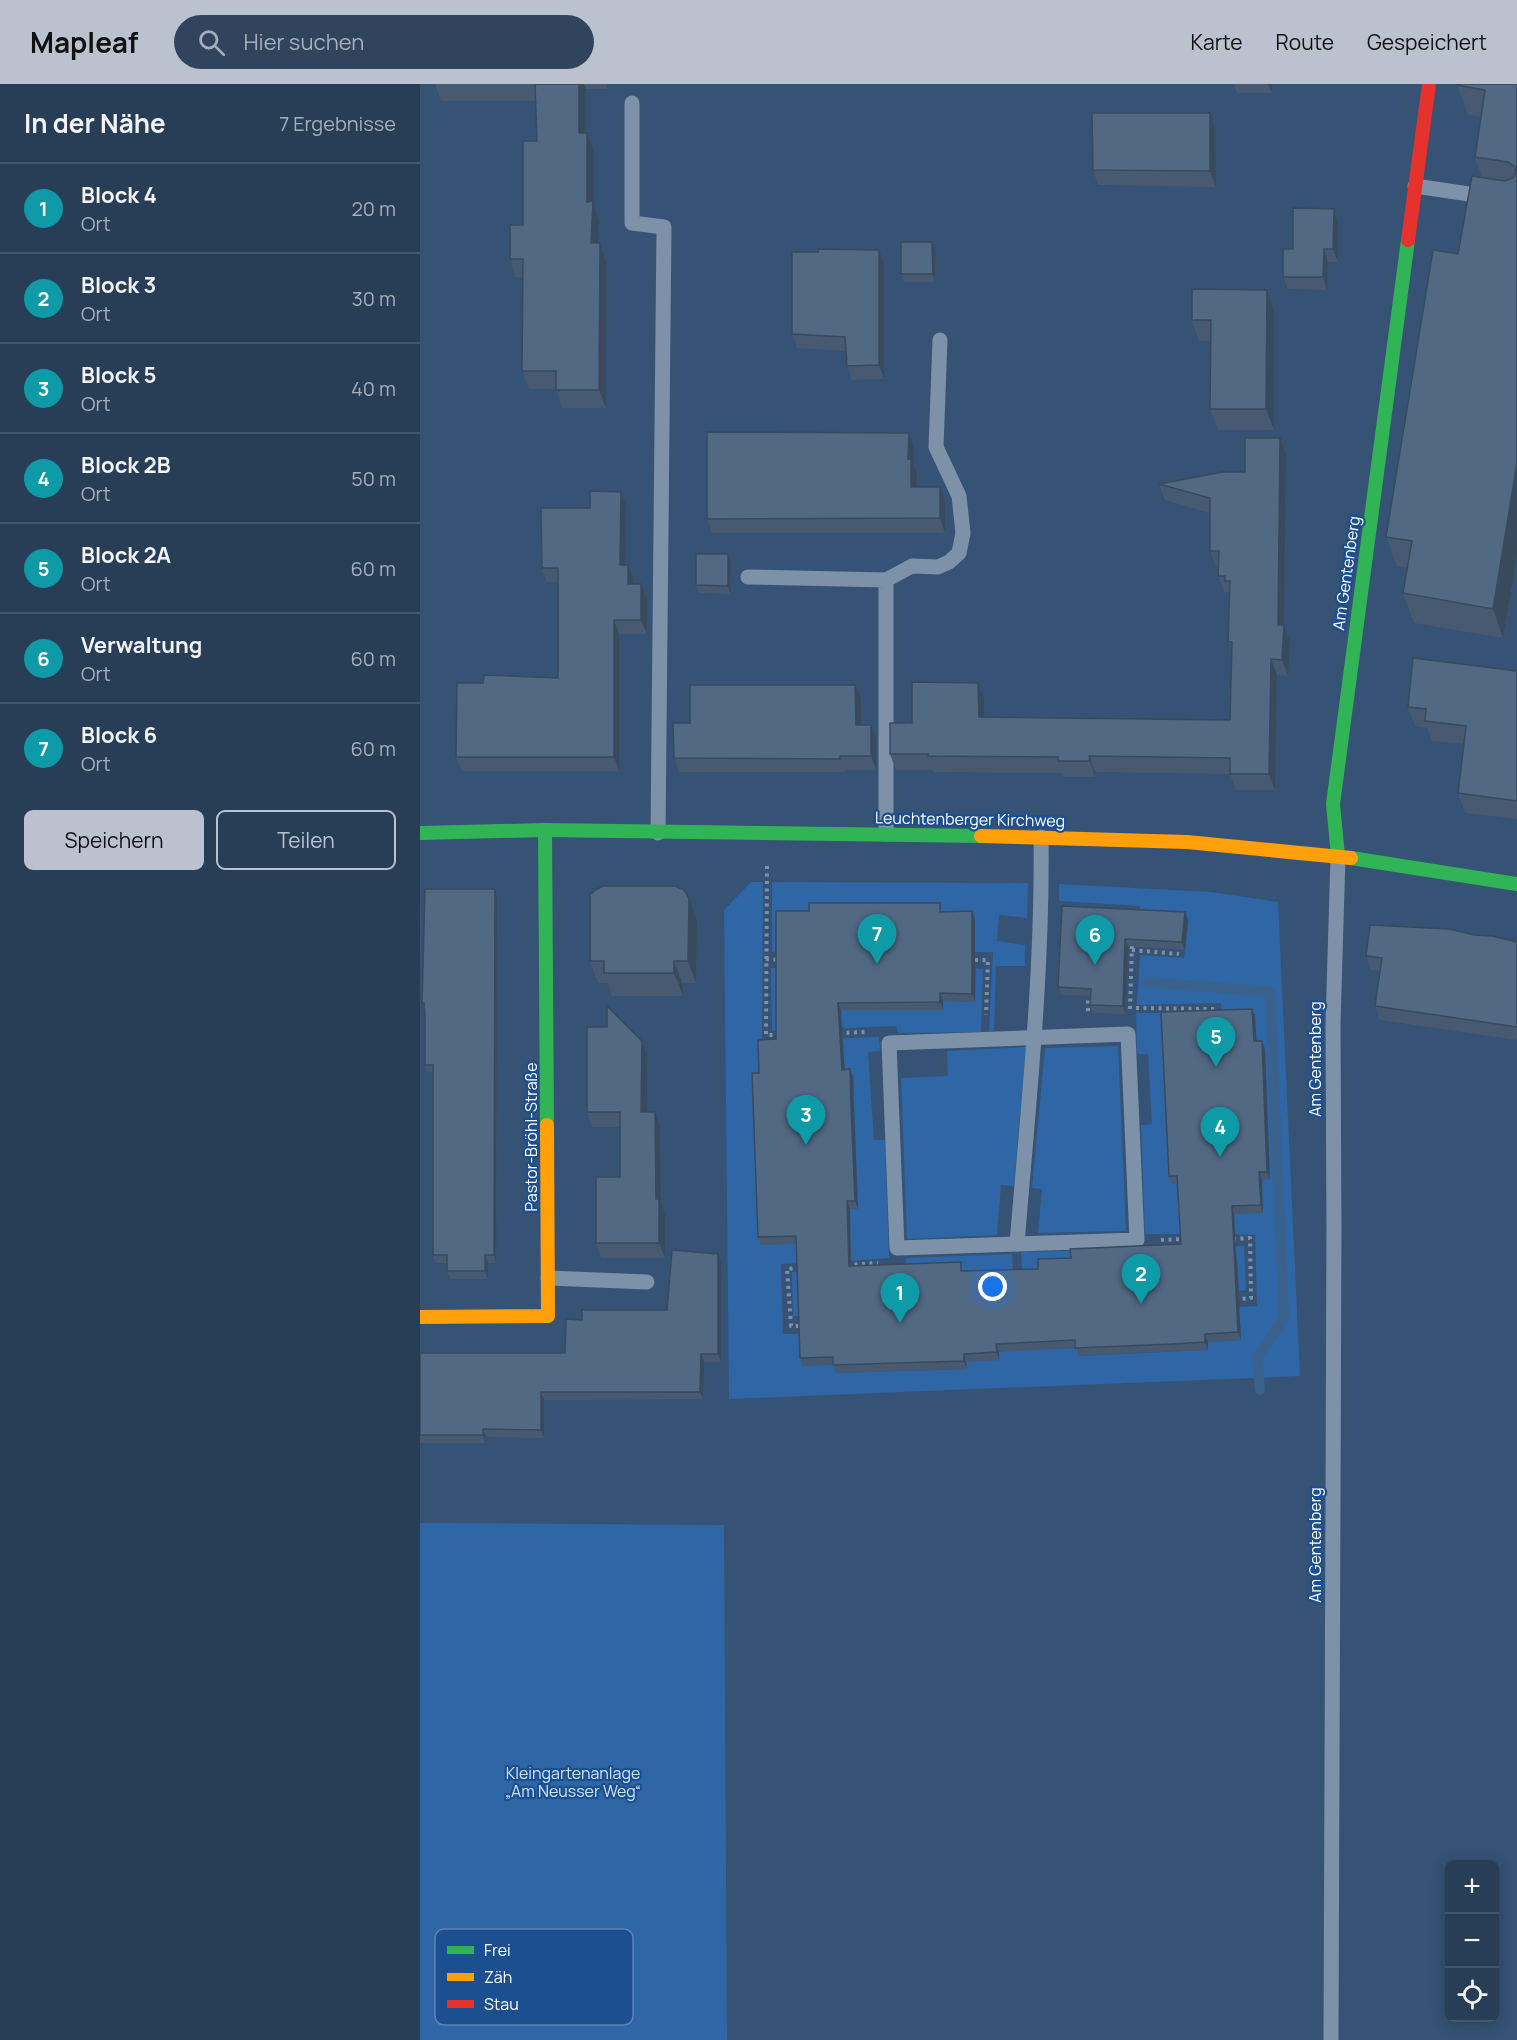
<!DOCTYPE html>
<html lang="de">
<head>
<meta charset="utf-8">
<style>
  :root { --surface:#283e57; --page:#30455d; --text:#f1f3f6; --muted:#a5aeba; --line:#44576d; --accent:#b9c2ce }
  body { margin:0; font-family:Manrope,sans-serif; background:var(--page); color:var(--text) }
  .controls { position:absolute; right:18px; bottom:18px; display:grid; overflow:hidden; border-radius:9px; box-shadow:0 3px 15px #0003 }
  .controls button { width:54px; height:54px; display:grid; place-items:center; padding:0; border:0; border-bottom:2px solid var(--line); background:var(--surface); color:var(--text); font:30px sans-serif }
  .you { position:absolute; left:573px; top:1203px; width:21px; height:21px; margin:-15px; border:4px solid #fff; border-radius:50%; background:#1a73e8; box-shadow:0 0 0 9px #1a73e833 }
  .badge { display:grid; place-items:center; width:39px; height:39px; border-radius:50%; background:var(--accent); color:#fff; font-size:20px; font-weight:700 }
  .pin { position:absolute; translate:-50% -50px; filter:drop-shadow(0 2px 3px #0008) }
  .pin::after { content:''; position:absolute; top:32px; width:21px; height:18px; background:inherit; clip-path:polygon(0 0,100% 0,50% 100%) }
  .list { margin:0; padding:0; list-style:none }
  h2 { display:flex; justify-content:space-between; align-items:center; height:78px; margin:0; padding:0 24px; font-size:26px }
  h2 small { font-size:20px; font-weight:400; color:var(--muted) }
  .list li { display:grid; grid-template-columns:39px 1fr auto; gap:18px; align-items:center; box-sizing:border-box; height:90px; padding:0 24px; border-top:2px solid var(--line) }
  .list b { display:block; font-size:22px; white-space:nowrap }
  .list p { margin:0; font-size:20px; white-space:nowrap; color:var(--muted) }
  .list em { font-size:20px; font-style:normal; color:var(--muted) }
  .actions { display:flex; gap:12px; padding:18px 24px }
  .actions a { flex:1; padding:14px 0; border:2px solid var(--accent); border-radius:9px; text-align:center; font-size:21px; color:var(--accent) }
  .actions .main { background:var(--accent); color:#111 }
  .icon { flex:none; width:33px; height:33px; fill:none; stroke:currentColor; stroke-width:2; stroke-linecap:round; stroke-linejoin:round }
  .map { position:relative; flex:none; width:1097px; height:1956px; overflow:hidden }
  header { display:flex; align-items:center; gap:36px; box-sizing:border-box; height:84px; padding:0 30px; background:var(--accent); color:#111 }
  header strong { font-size:28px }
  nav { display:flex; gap:33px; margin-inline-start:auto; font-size:21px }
  .search { width:420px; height:54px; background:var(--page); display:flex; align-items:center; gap:15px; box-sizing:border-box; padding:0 21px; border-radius:33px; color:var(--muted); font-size:22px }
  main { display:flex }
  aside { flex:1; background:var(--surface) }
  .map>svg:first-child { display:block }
  .green { fill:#2f66a5 }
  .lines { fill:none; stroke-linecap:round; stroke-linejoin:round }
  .stream { stroke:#3b618d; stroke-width:10 }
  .path { stroke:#7d92a8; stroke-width:4; stroke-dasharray:3 4.5; stroke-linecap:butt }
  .lane { stroke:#7d92a8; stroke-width:15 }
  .fast { stroke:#30b455; stroke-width:14 }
  .slow { stroke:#ff9f0a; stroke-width:14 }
  .jam { stroke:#e5322d; stroke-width:14 }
  .wall { fill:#475a72 }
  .shaded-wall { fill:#394a5c }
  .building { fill:#526984; stroke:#394a5c; stroke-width:1.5 }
  .labels { text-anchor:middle; stroke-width:4.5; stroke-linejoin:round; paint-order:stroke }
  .street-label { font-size:16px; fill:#fff; stroke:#1b4f8f }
  .park-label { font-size:16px; fill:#cfe3fa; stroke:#1b4f8f }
  .key { fill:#1b4f8f; stroke:#5f84b1; stroke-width:1.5 }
  .key-label { font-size:16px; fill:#fff }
</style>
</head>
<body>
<header>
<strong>Mapleaf</strong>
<div class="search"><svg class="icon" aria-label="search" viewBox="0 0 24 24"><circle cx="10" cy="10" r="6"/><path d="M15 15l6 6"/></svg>Hier suchen</div>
<nav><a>Karte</a><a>Route</a><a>Gespeichert</a></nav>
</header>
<main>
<aside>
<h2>In der Nähe<small>7 Ergebnisse</small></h2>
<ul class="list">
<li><span class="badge" style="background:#0f9aa8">1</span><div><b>Block 4</b><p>Ort</p></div><em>20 m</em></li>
<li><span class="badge" style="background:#0f9aa8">2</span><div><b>Block 3</b><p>Ort</p></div><em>30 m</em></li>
<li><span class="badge" style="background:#0f9aa8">3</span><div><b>Block 5</b><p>Ort</p></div><em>40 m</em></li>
<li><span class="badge" style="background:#0f9aa8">4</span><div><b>Block 2B</b><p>Ort</p></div><em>50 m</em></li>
<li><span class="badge" style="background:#0f9aa8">5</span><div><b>Block 2A</b><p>Ort</p></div><em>60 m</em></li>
<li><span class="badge" style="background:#0f9aa8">6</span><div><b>Verwaltung</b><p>Ort</p></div><em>60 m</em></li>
<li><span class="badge" style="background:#0f9aa8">7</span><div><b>Block 6</b><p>Ort</p></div><em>60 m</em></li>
</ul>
<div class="actions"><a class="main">Speichern</a><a>Teilen</a></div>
</aside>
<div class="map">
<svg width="1097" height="1956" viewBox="0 0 1097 1956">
  <rect width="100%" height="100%" fill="#365274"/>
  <g class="green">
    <path d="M331,798H343L342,955H373L385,1179L361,1180L363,1250H382L416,1281V1289L546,1285V1277L579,1276L578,1243L625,1265L657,1264L658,1272L788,1266V1258L821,1256L819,1223L837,1222L835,1151L812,1150L801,919L717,921L720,871L764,874L768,834L754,833L720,861V822L639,817V800L791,808L858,818L880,1292L309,1315L304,826Z"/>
    <path d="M352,798L608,799L607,834L579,831L577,857L605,861V882H576L574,947H569L573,868H555V835L352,868Z"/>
    <path d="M351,884H359L523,925V917L555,918L556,884L563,885L561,948L478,949L476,942L352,947Z"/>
    <path d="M716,929H786L760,1100L796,1150H725L721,1041L732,1040L728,970H717Z"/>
    <path d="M459,953L460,967L448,968L454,1056H465L469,1174L399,1179L390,955Z"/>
    <path d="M698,962L706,1147L618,1149L622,1105L612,1104L625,964Z"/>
    <path d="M606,963L594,1102L581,1101L577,1151L487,1155L481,994L528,992L527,967Z"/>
    <path d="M824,1162L826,1206L819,1207L817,1174L784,1176L604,1217L601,1168Z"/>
    <path d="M592,1170L595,1227L373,1232L372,1188L485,1184L486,1174Z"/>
    <path d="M0,1439L304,1441L307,1956H0Z"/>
  </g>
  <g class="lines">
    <path class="stream" d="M727,898L850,908L864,1235L837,1274L840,1306"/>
    <g class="path">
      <path d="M347,782L346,951H361"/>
      <path d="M712,866L759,870"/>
      <path d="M346,875L359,876"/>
      <path d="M555,876H568L566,931"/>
      <path d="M716,924L794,925V930"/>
      <path d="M710,925L712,860"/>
      <path d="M668,927V912"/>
      <path d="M419,949L445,948"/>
      <path d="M813,1155L830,1154L831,1214L819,1215"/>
      <path d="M741,1156L764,1155"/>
      <path d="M427,1181L458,1179"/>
      <path d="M380,1184L367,1185L371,1242H382"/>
    </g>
    <g class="lane">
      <path d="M212,19V139L244,143L238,749"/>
      <path d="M995,102L1097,117"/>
      <path d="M328,493L466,496V750"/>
      <path d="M466,496L492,482L518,483L529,478L539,469L543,449L539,412L516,363L520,256"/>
      <path d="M708,950L717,1156L477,1164L469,959Z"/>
      <path d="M597,1160C608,1024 623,888 621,753"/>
      <path d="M128,1194L227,1198"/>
      <path d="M911,1956L914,1143L913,940L918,772"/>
    </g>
    <g class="fast">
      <path d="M125,746L127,1041"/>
      <path d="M0,749L125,746L561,752"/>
      <path d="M918,772L913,720L988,156"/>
      <path d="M931,774L1097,800"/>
    </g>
    <g class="slow">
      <path d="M561,752L767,758L931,774"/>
      <path d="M0,1233L128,1232L127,1041"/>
    </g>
    <path class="jam" d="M988,156L1009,0"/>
  </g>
  <g class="wall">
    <path d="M15,0H187V5H166L165,49H167L174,68V121L179,136L178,159H180L186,178V324H142L136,305H109L102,287L103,193H96L90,175L103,141L117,57L115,17H21Z"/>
    <path d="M814,0H852V9H817Z"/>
    <path d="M1097,0V472L1083,554L994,539L983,509L987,484L977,482L966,453L1038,170L1062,94L1055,73L1061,33L1048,31L1037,1Z"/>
    <path d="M790,29L795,45L796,103L678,101L673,86Z"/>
    <path d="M914,125L918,137V178H908L907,206L868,205L863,193L873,165Z"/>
    <path d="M512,158L515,166V198H484L481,190Z"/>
    <path d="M459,166L464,180V295L432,296L427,282L426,267L377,264L372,250L398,168Z"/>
    <path d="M847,206L854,227V346H798L790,325L791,257H779L772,236Z"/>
    <path d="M489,349L494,363V382L497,390L496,403H520L525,417V449H292L287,435Z"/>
    <path d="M860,354L866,370L864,542L870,557L868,592L857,591L855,706H816L810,690L675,688V693H644L642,689L514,688L513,686H476L470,670L492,639L564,615V633L810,636L812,567L808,558L810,510L809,508H804L798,492V483H796L790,467V429L745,416L739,400L825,388Z"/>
    <path d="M206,422L205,481L213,495V500H221L227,514V550H199V687H42L36,673L63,599L138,594V498H127L122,484L170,424Z"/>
    <path d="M311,478L310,510L279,509L276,501Z"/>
    <path d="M1097,587V735L1045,729L1038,709L1044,660L1012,657L1007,644L995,642L988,623Z"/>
    <path d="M441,615V641H451L456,655V686H425V688H259L254,674Z"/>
    <path d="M77,813L76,1179H68V1195H30L27,1187V1179H15L13,1171V988H7L5,981V925L2,919Z"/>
    <path d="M269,814L277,836L276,899H262L263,912H192L188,899H178L170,877Z"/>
    <path d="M642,822L765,828L768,836L765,866L708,862L705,930L673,929L670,921V912L641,911L638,903Z"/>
    <path d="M552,827L555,835V918L523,917V926H421L425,986L433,993L434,1027L438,1125H430L431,1182L544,1187L618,1185L651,1174L761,1160L757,1100H752L749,1092L832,925L835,932L836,957L845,965L850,1096H842L843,1129L814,1130L821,1256L788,1258V1266L756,1267L658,1272L655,1264L579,1268V1276L546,1278L547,1285L416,1289L413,1281L383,1282L380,1274L377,1160L341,1161L338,1153L339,989L356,955L522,828Z"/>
    <path d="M1054,851L1097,858V956L960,936L955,922L960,887L951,886L946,872Z"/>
    <path d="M227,972V1028L240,1043L241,1119L245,1130V1174H181L176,1159L200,1093V1043H172L167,1028Z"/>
    <path d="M298,1170L301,1177V1278H284L283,1315L124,1316V1354L66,1353L65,1359H0V1269H145L162,1236L247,1226Z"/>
  </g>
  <g class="shaded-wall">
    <path d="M159,0H164L166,5L165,68L159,49Z"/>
    <path d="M848,0H852V9Z"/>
    <path d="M790,29L795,45L796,103L790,87Z"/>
    <path d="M167,49L174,68V121L179,136L177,178L171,159L167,118Z"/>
    <path d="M914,125L918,137V178L913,165Z"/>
    <path d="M512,158L515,166V198L513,190Z"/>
    <path d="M180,159L186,178V324L179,306Z"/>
    <path d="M904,165L908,178L907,206L903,193Z"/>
    <path d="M459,166L464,180V295L459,281Z"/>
    <path d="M847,206L854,227V346L846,325Z"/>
    <path d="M489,349L494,363V382L497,390L496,417L491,403L488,375Z"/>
    <path d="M860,354L866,370L864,542L870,557L868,592L862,576L858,541Z"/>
    <path d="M1097,379V472L1083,554L1073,525Z"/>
    <path d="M520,403L525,417V449L520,434Z"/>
    <path d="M201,408L206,422L205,495L200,481Z"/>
    <path d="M308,470L311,478L310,510L308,502Z"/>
    <path d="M208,481L213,495L214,514L208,500Z"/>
    <path d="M221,500L227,514V550L221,536Z"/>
    <path d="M194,536L199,550V687L194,673Z"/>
    <path d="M851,575L857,591L855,706L849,690Z"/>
    <path d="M558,599L564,615V649L559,633Z"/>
    <path d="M435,601L441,615V655L436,641Z"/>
    <path d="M451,641L456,655V686L451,672Z"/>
    <path d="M669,672L675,688V693L670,677Z"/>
    <path d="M75,805L77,813L76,1179L74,1171Z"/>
    <path d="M269,814L277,836L276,899L268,877Z"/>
    <path d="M552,827L555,835V918L552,910Z"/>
    <path d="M765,828L768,836L765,866L762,858Z"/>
    <path d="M705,855L708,862L705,930L703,922Z"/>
    <path d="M254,877L262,899L263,912L254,889Z"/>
    <path d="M520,909L523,917V926L520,918Z"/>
    <path d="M418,919L421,926L425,994L422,986Z"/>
    <path d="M832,925L835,932L837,965L834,957Z"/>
    <path d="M222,957L227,972V1043L221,1028Z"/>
    <path d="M842,957L845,965L850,1096L847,1088Z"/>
    <path d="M430,985L433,993L438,1125L435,1117Z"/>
    <path d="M235,1028L240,1043L241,1119L245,1130V1174L239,1159L236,1115Z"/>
    <path d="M839,1088L842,1096L843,1129L841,1121Z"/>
    <path d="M427,1117L430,1125L431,1190L429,1182Z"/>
    <path d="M812,1122L814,1130L821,1256L818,1248Z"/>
    <path d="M298,1170L301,1177V1278L298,1270Z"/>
    <path d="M65,1171L68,1179V1195L65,1187Z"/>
    <path d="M785,1250L788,1258V1266L785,1258Z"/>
    <path d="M576,1260L579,1268V1276L577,1268Z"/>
    <path d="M281,1270L284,1278L283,1315L280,1308Z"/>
    <path d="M544,1270L546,1278L547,1285L544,1277Z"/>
    <path d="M121,1308L124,1316V1354L121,1346Z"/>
    <path d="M63,1345L66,1353L65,1359L63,1351Z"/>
  </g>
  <g class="building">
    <path d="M115,0H159V49H167V118L173,117L171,159H180L179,306H136V287H102L103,175H90V141H103V57H117Z"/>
    <path d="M1037,0H1097V379L1073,525L983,509L992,457L966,453L1013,166L1038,170L1052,92L1085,97L1093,94L1096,89L1095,83L1088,78L1055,73L1065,6L1037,1Z"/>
    <path d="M672,29H790V87L673,86Z"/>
    <path d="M873,124L914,125L913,165H904L903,193H863V165H873Z"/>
    <path d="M481,158H512L513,190H481Z"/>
    <path d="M399,165L459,166V281L427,282L425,253L372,250V168H398Z"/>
    <path d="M772,205L847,206L846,325H790L791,236H772Z"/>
    <path d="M287,348L489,349L488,375H491V403H520V434L287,435Z"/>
    <path d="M825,354H860L858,541H864L862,576L851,575L849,690H810V674L669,672L670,677H638V673L508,672V670H470V639H492V598L558,599L559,633L810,636L812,558H808L810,497H805V492H798L799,467H790V414L739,400L803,388H825Z"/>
    <path d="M170,407L201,408L200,481H208V500H221V536H194V673H36L37,599H63L64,591L138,594V484H122L121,424H170Z"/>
    <path d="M276,470H308V502L276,501Z"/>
    <path d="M993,574L1097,587V717L1038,709L1046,642L1005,637L1006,625L988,623Z"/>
    <path d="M270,601H435L436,641H451V672H420V675L254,674L253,639H270Z"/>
    <path d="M183,802H255L264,806L269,814L268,877H254V889H184V877H170V811L175,806Z"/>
    <path d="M5,805H75L74,1171H65V1187H27V1171H13V981H5V932L4,919H2Z"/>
    <path d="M389,819H520V828L552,827V910L520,909V918L418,919L422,986L430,985L431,1019L435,1117H427L429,1182L541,1178V1187L618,1185V1175L651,1174L650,1165L761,1160L757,1092H749L741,928L832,925L834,957H842L847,1088H839L841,1121L812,1122L818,1248L785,1250V1258L753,1260L655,1264V1256L576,1260L577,1268L544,1270V1277L413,1281V1273L380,1274L376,1152L338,1153L332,989H339L338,956L356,955V827H389Z"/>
    <path d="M642,822L765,828L762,858L705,855L703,922L670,921L671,905L638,903Z"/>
    <path d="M950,841L1029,845L1054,851L1072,852L1097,858V943L955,922L962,874L946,872Z"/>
    <path d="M187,922L222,957L221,1028H235L236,1115H239V1159H176V1093H200V1028H167V943H187Z"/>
    <path d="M252,1166L298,1170V1270H281L280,1308H121V1346L63,1345V1351H0V1269H145L146,1235L162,1236V1226H247Z"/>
  </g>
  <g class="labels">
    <g class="street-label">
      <text transform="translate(926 489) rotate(-82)" y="6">Am Gentenberg</text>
      <text transform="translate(550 735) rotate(1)" y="6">Leuchtenberger Kirchweg</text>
      <text transform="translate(895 975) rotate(-90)" y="6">Am Gentenberg</text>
      <text transform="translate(111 1053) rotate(-90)" y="6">Pastor-Bröhl-Straße</text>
      <text transform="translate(895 1461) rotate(-90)" y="6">Am Gentenberg</text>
    </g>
    <g class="park-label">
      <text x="153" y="1695">Kleingartenanlage<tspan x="153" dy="18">„Am Neusser Weg“</tspan></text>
    </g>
  </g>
  <rect x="15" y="1845" width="198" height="96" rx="9" class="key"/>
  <rect x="27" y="1862" width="27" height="8" fill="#30b455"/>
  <rect x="27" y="1889" width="27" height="8" fill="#ff9f0a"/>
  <rect x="27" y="1916" width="27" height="8" fill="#e5322d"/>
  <g class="key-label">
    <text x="64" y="1872">Frei</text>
    <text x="64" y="1899">Zäh</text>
    <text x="64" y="1926">Stau</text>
  </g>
</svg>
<div class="controls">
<button>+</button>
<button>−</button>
<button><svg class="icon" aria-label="locate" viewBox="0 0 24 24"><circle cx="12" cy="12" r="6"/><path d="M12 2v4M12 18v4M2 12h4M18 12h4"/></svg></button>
</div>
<div class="you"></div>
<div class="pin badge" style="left:480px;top:1239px;background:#0f9aa8">1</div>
<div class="pin badge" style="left:721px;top:1220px;background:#0f9aa8">2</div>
<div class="pin badge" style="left:386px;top:1061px;background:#0f9aa8">3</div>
<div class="pin badge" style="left:800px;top:1073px;background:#0f9aa8">4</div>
<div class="pin badge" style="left:796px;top:983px;background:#0f9aa8">5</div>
<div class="pin badge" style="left:675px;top:881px;background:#0f9aa8">6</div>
<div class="pin badge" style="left:457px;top:880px;background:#0f9aa8">7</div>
</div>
</main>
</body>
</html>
